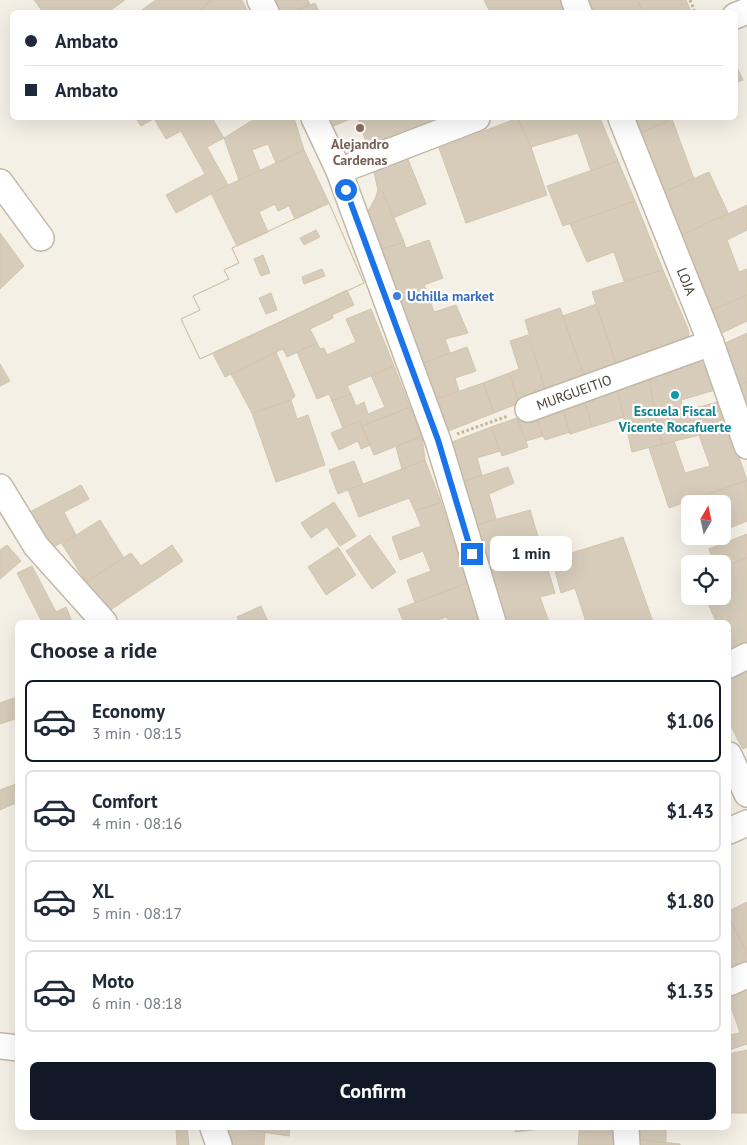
<!DOCTYPE html>
<meta charset="utf-8">
<style>
:root{--surface:#fff;--page:#f6f6f7;--text:#1f2937;--muted:#747a83;--line:#e0e1e3;--accent:#111827}
body{margin:0;font-family:"PT Sans",sans-serif;background:var(--page);color:var(--text);height:100vh;display:flex;flex-direction:column;font-size:19px;white-space:nowrap}
*{box-sizing:border-box;margin:0}
p{font-size:16px;color:var(--muted)}
.icon{flex:none;width:28px;height:28px;fill:none;stroke:currentColor;stroke-width:2;stroke-linecap:round;stroke-linejoin:round}
.map{position:relative;flex:1;overflow:hidden}
.details{position:absolute;left:15px;top:620px;width:716px;height:510px;display:flex;flex-direction:column;background:var(--surface);border-radius:8px;box-shadow:0 5px 20px #0002}
.details>*{flex:none}
.guide{position:absolute;left:10px;top:10px;width:728px;height:110px;border-radius:8px;box-shadow:0 5px 20px #0002;display:grid;align-content:center;height:110px;padding:0 15px;background:var(--surface)}
.needle{width:32px;rotate:9deg}
.buttons{position:absolute;left:681px;top:495px;display:grid;gap:10px}
.buttons a{display:grid;place-items:center;width:50px;height:50px;border-radius:8px;background:var(--surface);box-shadow:0 5px 20px #0002;font-size:25px}
.end{position:absolute;width:22px;height:22px;margin:-11px;border:6px solid #1a73e8;background:#fff;box-shadow:0 0 0 2px #fff}
.from{border-radius:50%}
.bubble{position:absolute;height:35px;border-radius:8px;background:var(--surface);box-shadow:0 5px 20px #0002;font-size:16px;font-weight:700;line-height:35px;text-align:center}
.guide b{display:flex;align-items:center;gap:18px;height:48px;font-size:19px}
.guide b+b{border-top:1px solid var(--line)}
.guide i{width:12px;height:12px;background:var(--text)}
ul{padding:0;list-style:none}
li{display:flex;align-items:center;gap:15px;height:82px;margin:0 10px 8px;padding:0 5px;border:2px solid var(--line);border-radius:8px}
li div{flex:1}
li b{display:block;font-size:19px}
li em{font-style:normal;font-weight:700}
li.on{border-color:var(--accent)}
li>.icon{width:45px;height:45px;stroke-width:1.5}
h2{padding:0 15px;font-size:22px;line-height:60px}
.action{display:flex;gap:10px;margin-top:auto;padding:10px 15px}
.action a{flex:1;height:58px;border-radius:8px;background:var(--accent);color:#fff;font-size:20px;font-weight:700;line-height:58px;text-align:center}
.map>svg:first-child{display:block}
.building{fill:#d7ccba;stroke:#d3c4ad;fill-rule:evenodd}
.lines{fill:none;stroke-linecap:round;stroke-linejoin:round}
.minor-casing{stroke:#c1b8a8;stroke-width:28}
.path{stroke:#c4b497;stroke-width:3;stroke-dasharray:2.5 2.5;stroke-linecap:butt}
.minor{stroke:#fff;stroke-width:25}
.route{stroke:#1a73e8;stroke-width:6}
.education-dot{fill:#8d6e63;stroke:#fff;stroke-width:2}
.shop-dot{fill:#3f7fe0;stroke:#fff;stroke-width:2}
.culture-dot{fill:#0f9aa8;stroke:#fff;stroke-width:2}
.labels{text-anchor:middle;stroke-width:4.5;stroke-linejoin:round;paint-order:stroke}
.education-label{font-size:14px;font-weight:bold;fill:#785e54;stroke:#fff}
.street-label{font-size:14px;fill:#484034;stroke:#fff}
.shop-label{font-size:14px;font-weight:bold;fill:#366cbe;stroke:#fff;text-anchor:start}
.culture-label{font-size:14px;font-weight:bold;fill:#0d838f;stroke:#fff}
</style>
<div class="map">
<svg width="747" height="1145" viewBox="0 0 747 1145">
<rect width="100%" height="100%" fill="#f5f0e6"/>
<!-- building -->
<path class="building" d="M34 0H125L108 12H43Z
M156 0H212L198 12H139Z
M212 0H242L248 12H198Z
M275 0H308L310 5 292 12H281Z
M484 0H562L566 9 558 12H490Z
M588 0H637L643 12H591Z
M637 0H686L691 12H643Z
M315 3 319 12H292L310 5Z
M735 63 743 80 735 83Z
M136 118H155L141 126Z
M154 118H212L224 138 207 147 228 185 176 213 166 195 205 174 181 131 166 139Z
M256 118H294L304 150 276 163 268 144 252 150 260 170 239 180 224 138Z
M329 118H353L333 126Z
M358 118H461L369 151Z
M518 118H600L618 161 591 171 578 133 531 147Z
M518 118 531 147 547 195 466 223 439 148Z
M631 118H672V119L638 134Z
M672 119 694 179 661 193 638 134Z
M304 150 329 203 295 219 289 206 278 211 275 204 259 212 268 232 237 246 211 193Z
M407 157 426 204 393 218 383 192 378 190 373 168Z
M618 161 635 201 563 226 547 186Z
M709 172 728 213 678 237 661 193Z
M378 190 383 192 404 242 376 251 363 215 368 211 375 199Z
M635 201 663 270 624 281 614 252 587 262 570 224Z
M329 203 364 283 200 359 181 319 200 310 193 296 229 279 224 270 239 263 232 248ZM316 230 320 237 304 245 300 238ZM263 255 270 273 261 276 254 259ZM322 269 325 276 304 284 302 277ZM271 293 277 310 266 314 259 298Z
M329 203 364 283 200 359 181 319 200 310 193 296 229 279 224 270 239 263 232 248Z
M747 205V230L727 240 739 272 747 269V295L708 312 678 237Z
M0 233 24 266 0 289Z
M429 240 443 278 424 285 427 292 395 302 376 251 404 242 406 248Z
M663 270 688 329 689 335 686 339 617 366 592 292Z
M347 290 354 305 332 315 333 318 310 329 317 343 287 357 283 349 225 377 213 354Z
M427 292 434 312 456 305 468 333 445 339 450 353 421 364 395 302Z
M747 295V321L718 335 708 312Z
M596 304 617 366 585 379 563 316Z
M560 308 585 379 546 393 525 320Z
M371 309 394 366 347 386 351 394 332 401 329 394 317 399 297 352 317 343 320 349 324 348 327 355 356 342 346 319Z
M747 333V382L736 386 721 345Z
M528 335 546 393 519 403 509 373 519 369 510 341Z
M467 347 476 371 455 378 459 391 434 400 421 364Z
M276 352 295 396 291 400 252 413 231 374Z
M699 356 715 390 681 400 683 411 718 402 729 428 662 444 648 375Z
M0 364 10 381 0 386Z
M394 366 410 407 362 426 359 421 343 428 332 401 351 394 356 406 364 402 368 414 385 407 371 375Z
M509 373 519 403 494 413 483 383Z
M648 375 662 444 632 452 616 385Z
M747 382V419L736 386Z
M483 383 494 413 446 432 434 400Z
M616 385 624 417 592 427 583 396Z
M583 396 592 427 570 434 561 404Z
M291 400 297 419 308 415 325 465 276 482 252 413Z
M561 404 570 432 545 440 534 413Z
M410 407 422 436 374 455 362 426Z
M534 413 543 436 526 441 517 418Z
M517 418 528 447 502 456 491 427Z
M359 421 370 445 361 449 358 441 339 450 331 433Z
M491 427 500 451 477 458 482 475 460 483 447 444Z
M729 428 747 480 669 508 649 448 674 441 685 473 710 466 699 435Z
M422 436 425 460 402 469 396 447Z
M425 460 441 502 415 511 409 498 359 517 348 490Z
M354 461 363 484 338 494 329 470Z
M508 467 514 483 489 494 496 519 473 526 460 483Z
M747 480V521L722 531V504H707L704 496Z
M81 485 89 499 64 512 76 535 48 550 28 513Z
M334 502 356 536 340 546 327 527 311 538 301 523Z
M441 502 467 583 415 603 407 580 431 571 423 551 400 560 392 537 421 526 415 511Z
M530 510 555 593 540 597 549 622H502L473 526Z
M100 520 124 558 86 582 62 544Z
M747 534V558L722 567V564H715L709 549Z
M370 535 396 572 372 589 346 551Z
M623 537 653 622H586L575 588 561 593 552 559Z
M7 545 21 561 0 579V550Z
M172 545 183 561 106 613 86 582 131 553 141 566Z
M338 547 356 575 326 595 308 567Z
M747 558V648L729 653V622H716L705 596H722V567Z
M32 566 56 612 66 607 71 619 63 622H42L17 573Z
M467 583 481 622H449L447 617 432 622H404L398 609Z
M261 606 268 622H239L237 617Z
M747 665V747L743 749 729 723V674Z
M17 697 18 718 0 724V703Z
M18 783V802L0 810V790Z
M747 902V953L729 917V911Z
M729 917 747 953V965L729 974Z
M744 984 747 994V1044L729 1050V1035L740 1033 729 1001V991Z
M747 1050V1113H729V1054Z
M176 1128H187L189 1145H177Z
M220 1128H236L265 1132 264 1145H224Z
M236 1128H290L289 1136Z
M515 1128H542V1129L515 1132Z
M579 1128H614V1132H579Z
M635 1128H666V1143L634 1139Z
M579 1132H614L615 1145H578Z
M634 1139 680 1144V1145H634Z"/>
<g class="lines">
<defs>
<g id="minor">
<path d="M260 0 266 12"/>
<path d="M574 0 579 12"/>
<path d="M735 16 747 11"/>
<path d="M314 118 339 171 438 441 493 622"/>
<path id="s1" d="M621 118 711 343 747 446"/>
<path d="M339 171 477 118"/>
<path d="M0 182 41 238"/>
<path id="s2" d="M528 409 711 343"/>
<path d="M0 487 36 546 104 622"/>
<path d="M729 665 747 656"/>
<path d="M729 755 747 794"/>
<path d="M729 831 747 823"/>
<path d="M729 983 747 975"/>
<path d="M0 1046 18 1048"/>
<path d="M213 1128 219 1145"/>
<path d="M626 1128 627 1145"/>
</g>
</defs>
<!-- minor casing -->
<use href="#minor" class="minor-casing"/>
<!-- path -->
<path class="path" d="M690 0 695 12
M457 434 508 416"/>
<!-- minor -->
<use href="#minor" class="minor"/>
</g>
<g class="lines">
<!-- route -->
<path class="route" d="M346 190 438 440 472 554"/>
</g>
<!-- markers -->
<circle class="education-dot" cx="360" cy="128" r="5"/>
<circle class="shop-dot" cx="397" cy="296" r="5"/>
<circle class="culture-dot" cx="675" cy="395" r="5"/>
<g class="labels">
<!-- education labels -->
<g class="education-label">
<text x="360" y="149">Alejandro<tspan x="360" dy="16">Cardenas</tspan></text>
</g>
<!-- street labels -->
<g class="street-label">
<text dy="5" stroke="none"><textPath href="#s1" startOffset="176">LOJA</textPath></text>
<text dy="5" stroke="none"><textPath href="#s2" startOffset="49">MURGUEITIO</textPath></text>
</g>
<!-- shop labels -->
<g class="shop-label">
<text x="407" y="301">Uchilla market</text>
</g>
<!-- culture labels -->
<g class="culture-label">
<text x="675" y="416">Escuela Fiscal<tspan x="675" dy="16">Vicente Rocafuerte</tspan></text>
</g>
</g>
</svg>
<div class="buttons">
<a><svg class="needle" viewBox="-14 -14 28 28"><path d="M0-13l5 13h-10z" fill="#e53935"/><path d="M0 13l5-13h-10z" fill="#747a83"/></svg></a>
<a><svg class="icon" aria-label="locate" viewBox="0 0 24 24"><circle cx="12" cy="12" r="6"/><path d="M12 2v4M12 18v4M2 12h4M18 12h4"/></svg></a>
</div>
<i class="end from" style="left:346px;top:190px"></i>
<i class="end" style="left:472px;top:554px"></i>
<div class="bubble" style="left:490px;top:536px;width:82px">1 min</div>
<div class="guide">
<b><i class="from"></i>Ambato</b>
<b><i></i>Ambato</b>
</div>
<section class="details">
<h2>Choose a ride</h2>
<ul>
<li class="on"><svg class="icon" aria-label="car" viewBox="0 0 24 24"><path d="M5 17H2v-5l4-1 3-4h7l3 4 3 1v5h-3M9 17h6M6 11h13"/><circle cx="7" cy="17" r="2"/><circle cx="17" cy="17" r="2"/></svg><div><b>Economy</b><p>3 min · 08:15</p></div><em>$1.06</em></li>
<li><svg class="icon" aria-label="car" viewBox="0 0 24 24"><path d="M5 17H2v-5l4-1 3-4h7l3 4 3 1v5h-3M9 17h6M6 11h13"/><circle cx="7" cy="17" r="2"/><circle cx="17" cy="17" r="2"/></svg><div><b>Comfort</b><p>4 min · 08:16</p></div><em>$1.43</em></li>
<li><svg class="icon" aria-label="car" viewBox="0 0 24 24"><path d="M5 17H2v-5l4-1 3-4h7l3 4 3 1v5h-3M9 17h6M6 11h13"/><circle cx="7" cy="17" r="2"/><circle cx="17" cy="17" r="2"/></svg><div><b>XL</b><p>5 min · 08:17</p></div><em>$1.80</em></li>
<li><svg class="icon" aria-label="car" viewBox="0 0 24 24"><path d="M5 17H2v-5l4-1 3-4h7l3 4 3 1v5h-3M9 17h6M6 11h13"/><circle cx="7" cy="17" r="2"/><circle cx="17" cy="17" r="2"/></svg><div><b>Moto</b><p>6 min · 08:18</p></div><em>$1.35</em></li>
</ul>
<div class="action"><a>Confirm</a></div>
</section>
</div>
